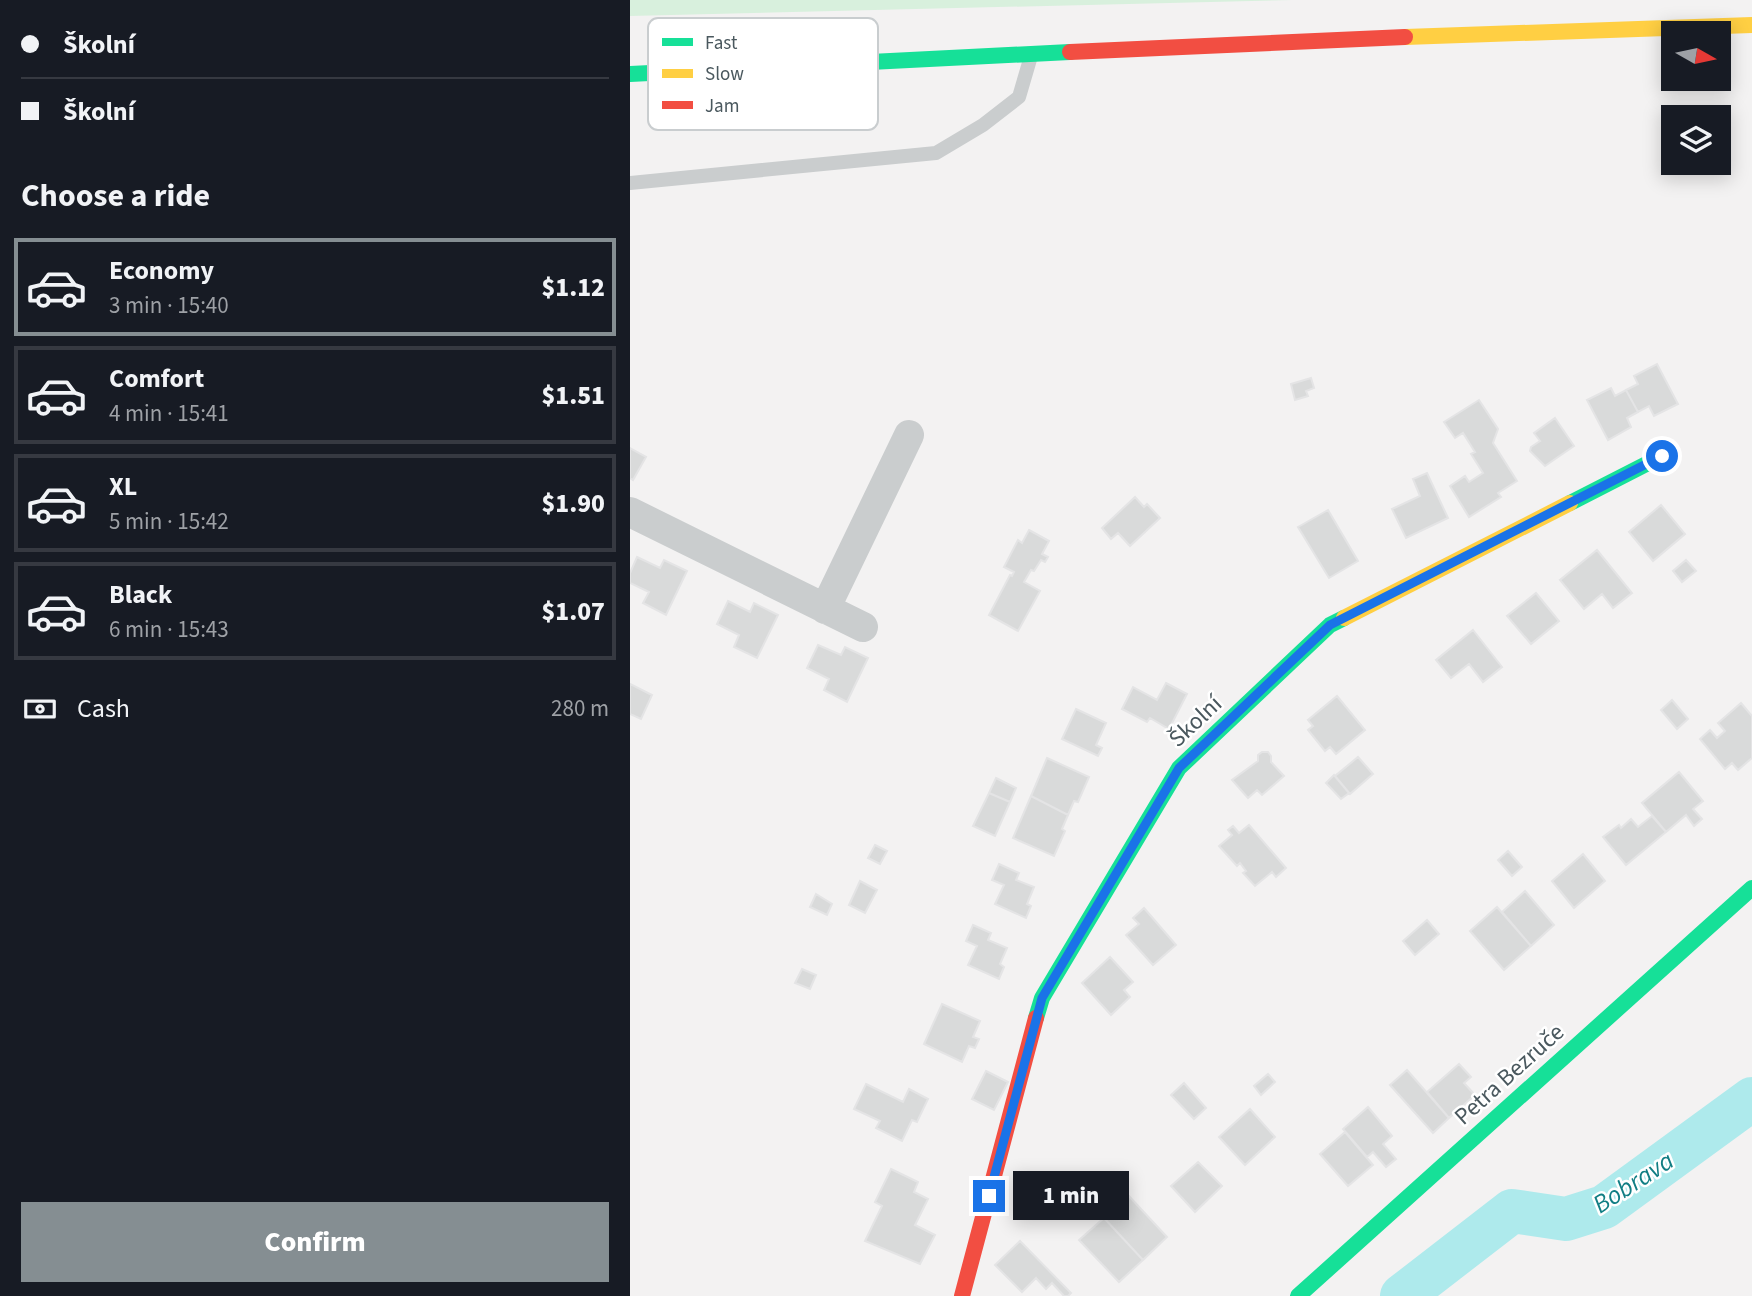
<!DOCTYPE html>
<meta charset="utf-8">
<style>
:root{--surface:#171b24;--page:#242831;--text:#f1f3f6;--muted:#9ea1a6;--line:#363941;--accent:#858e92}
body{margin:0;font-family:"Source Sans 3",sans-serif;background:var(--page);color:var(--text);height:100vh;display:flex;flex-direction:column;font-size:26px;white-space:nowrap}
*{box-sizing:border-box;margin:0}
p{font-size:23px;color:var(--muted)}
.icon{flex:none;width:38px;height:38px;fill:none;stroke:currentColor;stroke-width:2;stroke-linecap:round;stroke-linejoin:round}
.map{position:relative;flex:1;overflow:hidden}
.panel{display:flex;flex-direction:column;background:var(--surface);width:630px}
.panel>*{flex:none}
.top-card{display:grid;align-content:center;height:154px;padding:0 21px;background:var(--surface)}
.needle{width:46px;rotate:99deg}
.buttons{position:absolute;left:1031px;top:21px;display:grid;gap:14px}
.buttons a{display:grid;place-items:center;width:70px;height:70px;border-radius:0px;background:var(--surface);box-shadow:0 4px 18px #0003;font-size:35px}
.end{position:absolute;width:32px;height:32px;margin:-16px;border:9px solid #1a73e8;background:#fff;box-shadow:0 0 0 4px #fff}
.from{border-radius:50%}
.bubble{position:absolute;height:49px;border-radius:0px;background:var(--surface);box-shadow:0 4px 18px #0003;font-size:23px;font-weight:800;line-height:49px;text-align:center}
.top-card b{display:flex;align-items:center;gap:24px;height:66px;font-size:26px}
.top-card b+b{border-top:2px solid var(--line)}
.top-card i{width:18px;height:18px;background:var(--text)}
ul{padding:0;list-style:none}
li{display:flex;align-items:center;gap:21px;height:98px;margin:0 14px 10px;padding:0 7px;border:4px solid var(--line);border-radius:0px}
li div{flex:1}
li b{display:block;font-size:26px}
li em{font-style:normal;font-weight:800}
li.selected{border-color:var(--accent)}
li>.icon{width:63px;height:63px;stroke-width:1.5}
h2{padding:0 21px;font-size:32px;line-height:84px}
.pay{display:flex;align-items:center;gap:18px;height:77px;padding:0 21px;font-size:26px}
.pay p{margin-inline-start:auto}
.button{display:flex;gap:14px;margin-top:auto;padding:14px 21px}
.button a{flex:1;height:80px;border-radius:0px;background:var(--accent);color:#fff;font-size:28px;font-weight:800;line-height:80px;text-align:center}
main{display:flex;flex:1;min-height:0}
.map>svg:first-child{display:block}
.green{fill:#d8f0dd}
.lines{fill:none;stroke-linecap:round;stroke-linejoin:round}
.river{stroke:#aeeaec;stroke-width:44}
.building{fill:#d9dada;stroke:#e4e4e5;stroke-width:2}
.lane{stroke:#cacdce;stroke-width:14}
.street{stroke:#cacdce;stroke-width:30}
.fast{stroke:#16e098;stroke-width:16}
.slow{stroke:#ffcf43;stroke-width:16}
.jam{stroke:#f24e42;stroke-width:16}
.route{stroke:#1a73e8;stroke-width:9}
.labels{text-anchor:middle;stroke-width:5;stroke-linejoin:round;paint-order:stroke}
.street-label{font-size:24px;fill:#4a585e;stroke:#fff}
.water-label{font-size:26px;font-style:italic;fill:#117e84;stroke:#fff}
.key{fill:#fff;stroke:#c9cdcf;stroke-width:2}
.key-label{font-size:19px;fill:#4a585e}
</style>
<main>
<section class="panel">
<div class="top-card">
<b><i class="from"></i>Školní</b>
<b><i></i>Školní</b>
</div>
<h2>Choose a ride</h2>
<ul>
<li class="selected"><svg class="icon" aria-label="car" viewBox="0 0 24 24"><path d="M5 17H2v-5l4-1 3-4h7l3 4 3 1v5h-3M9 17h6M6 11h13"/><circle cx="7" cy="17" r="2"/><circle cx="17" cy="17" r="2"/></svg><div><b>Economy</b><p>3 min · 15:40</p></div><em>$1.12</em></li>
<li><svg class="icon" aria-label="car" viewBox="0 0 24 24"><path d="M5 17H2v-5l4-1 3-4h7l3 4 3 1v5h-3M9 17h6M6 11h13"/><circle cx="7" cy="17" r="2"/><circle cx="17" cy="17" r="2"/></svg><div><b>Comfort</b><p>4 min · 15:41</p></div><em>$1.51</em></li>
<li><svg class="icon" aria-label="car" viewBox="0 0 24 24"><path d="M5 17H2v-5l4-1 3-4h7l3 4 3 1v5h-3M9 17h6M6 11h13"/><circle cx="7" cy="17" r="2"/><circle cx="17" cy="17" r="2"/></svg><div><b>XL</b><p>5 min · 15:42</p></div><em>$1.90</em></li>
<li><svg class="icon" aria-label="car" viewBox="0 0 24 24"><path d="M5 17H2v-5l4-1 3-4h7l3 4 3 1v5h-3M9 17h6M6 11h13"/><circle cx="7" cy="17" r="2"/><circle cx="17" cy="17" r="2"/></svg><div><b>Black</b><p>6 min · 15:43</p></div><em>$1.07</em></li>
</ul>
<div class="pay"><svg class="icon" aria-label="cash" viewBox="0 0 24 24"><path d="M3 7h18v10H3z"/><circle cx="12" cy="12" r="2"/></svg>Cash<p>280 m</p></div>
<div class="button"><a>Confirm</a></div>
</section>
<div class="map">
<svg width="1122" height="1296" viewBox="0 0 1122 1296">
<rect width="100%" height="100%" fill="#f3f2f2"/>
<!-- green -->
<path class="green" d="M0 0H662L0 16Z"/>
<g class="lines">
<!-- river -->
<path class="river" d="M772 1296 882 1211 936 1219 974 1207 1122 1099"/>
</g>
<!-- building -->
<path class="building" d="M1027 364 1048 404 1024 416 1019 406 1008 412 996 390 1008 384 1004 376Z
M681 378 684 388 676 391 678 396 665 400 661 384Z
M981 388 985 396 996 390 1008 412 997 418 1001 427 978 440 957 400Z
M849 400 868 429 863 443 887 481 868 493 871 497 839 517 820 486 835 476 839 482 853 473 841 454 845 452 833 433 825 438 814 422Z
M925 418 944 446 915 466 900 451 901 447 910 441 904 433Z
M0 448 16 457 3 480 0 478Z
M797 473 818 518 776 538 762 509 790 496 783 479Z
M505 497 514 507 517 504 530 518 500 546 488 533 481 539 472 528Z
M1031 505 1055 534 1023 561 999 532Z
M698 510 728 561 699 578 668 527Z
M399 530 419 541 412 554 418 557 415 562 411 560 404 571 401 570 394 582 410 591 388 631 359 615 380 575 382 576 384 572 374 567 388 540 392 543Z
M967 550 1002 593 983 608 972 594 954 609 930 580Z
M7 557 30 568 34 560 57 571 36 615 13 603 19 592 0 583V573Z
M1056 560 1066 571 1052 582 1043 571Z
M906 593 929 621 901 644 877 616Z
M98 601 120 612 124 603 148 615 127 658 104 647 109 635 87 624Z
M843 630 872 667 853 682 839 664 821 678 806 660Z
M188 645 211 655 215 647 238 658 217 702 194 690 199 679 177 668Z
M536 683 557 694 539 729 520 718 517 722 492 709 503 687 527 700Z
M0 684 22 695 11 719 0 714Z
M707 696 735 730 706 754 700 747 695 751 678 730 683 726 678 720Z
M1042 700 1058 719 1047 729 1031 710Z
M1111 703 1122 716V758L1108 770 1102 763 1095 769 1070 739 1080 730 1087 738 1095 731 1088 723Z
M446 709 476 723 466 745 472 748 468 756 432 739Z
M632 752H638L641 756V762L654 776 632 795 627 790 618 798 602 780 628 761V755Z
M728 757 743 774 720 794 705 776Z
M417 758 459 777 448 802 444 801 438 815 401 796Z
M1049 772 1073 801 1063 809 1072 819 1064 826 1056 815 1036 832 1012 803Z
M704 775 719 793 711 799 696 783Z
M366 778 386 788 380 802 359 793Z
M359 793 380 802 365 836 343 826Z
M401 796 438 815 432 829 435 831 424 856 383 838Z
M1022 816 1036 832 996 865 973 837 989 825 991 828 1001 819 1008 827Z
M619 825 656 868 646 877 642 872 625 886 613 873 616 871 610 863 607 866 589 846 602 835 598 830 603 826 609 833Z
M245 845 257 851 250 864 238 858Z
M878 851 892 867 882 876 868 860Z
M953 854 975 881 944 908 922 881Z
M369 864 389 873 386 880 404 887 397 904 401 906 396 918 365 904 374 885 362 880Z
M230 881 247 890 235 913 219 905Z
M895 891 924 925 901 946 872 912Z
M186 894 202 904 197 915 180 907Z
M867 907 901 946 874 970 840 931Z
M514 908 546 945 523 965 496 935 509 924 503 918Z
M797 920 809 934 785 955 773 941Z
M343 925 361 933 358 940 377 948 370 964 374 967 369 979 338 965 347 946 336 941Z
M480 957 503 982 494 990 500 997 481 1015 452 983Z
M172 969 186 975 180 989 165 983Z
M312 1004 350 1021 343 1037 349 1039 345 1048 339 1046 332 1062 294 1044Z
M829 1064 841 1077 834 1083 845 1095 819 1118 797 1092Z
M777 1070 819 1118 803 1133 760 1085Z
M356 1071 378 1082 364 1110 342 1099Z
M638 1074 645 1082 631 1095 624 1086Z
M554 1083 576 1108 564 1119 541 1095Z
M236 1084 273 1102 279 1089 298 1099 287 1122 282 1120 272 1141 246 1128 250 1121 224 1109Z
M738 1107 762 1136 753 1144 766 1159 756 1167 743 1152 737 1157 713 1129Z
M620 1109 645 1137 615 1165 589 1137Z
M715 1132 743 1165 718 1186 690 1154Z
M568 1162 592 1186 565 1212 541 1186Z
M261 1169 288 1182 284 1192 298 1199 285 1225 305 1235 290 1264 235 1241 252 1206 245 1202Z
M498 1195 537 1237 513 1260 474 1218Z
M474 1218 513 1260 489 1282 449 1240Z
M390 1241 441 1293 438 1296H434L422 1283 416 1289 406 1278 392 1292 365 1265Z"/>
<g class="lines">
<!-- lane -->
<path class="lane" d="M0 183 306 153 353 125 389 97 401 56"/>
<!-- street -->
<path class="street" d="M0 512 233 627
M195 609 279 435"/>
<!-- fast -->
<path class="fast" d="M0 74 440 52
M940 503 1032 456
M406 1018 412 998 549 768 700 625 714 618
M668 1296 1122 888"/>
<!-- slow -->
<path class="slow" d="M775 37 1122 25
M714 618 940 503"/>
<!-- jam -->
<path class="jam" d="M440 52 775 37
M332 1296 406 1018"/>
</g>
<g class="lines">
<!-- route -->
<path class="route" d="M359 1196 412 998 549 768 700 625 1032 456"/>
</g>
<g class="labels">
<!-- street labels -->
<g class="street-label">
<text transform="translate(565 721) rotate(-43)" y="8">Školní</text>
<text transform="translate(879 1074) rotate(-42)" y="8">Petra Bezruče</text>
</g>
<!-- water labels -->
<g class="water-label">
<text transform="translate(1003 1182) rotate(-33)" y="9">Bobrava</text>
</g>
</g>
<!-- legend -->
<rect x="18" y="18" width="230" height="112" rx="10" class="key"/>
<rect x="32" y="38" width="31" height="8" fill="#16e098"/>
<rect x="32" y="69" width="31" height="9" fill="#ffcf43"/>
<rect x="32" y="101" width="31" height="8" fill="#f24e42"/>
<g class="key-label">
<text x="75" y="49">Fast</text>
<text x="75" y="80">Slow</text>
<text x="75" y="112">Jam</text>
</g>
</svg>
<div class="buttons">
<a><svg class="needle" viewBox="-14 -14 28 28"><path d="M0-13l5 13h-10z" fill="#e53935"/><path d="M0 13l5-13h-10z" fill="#9ea1a6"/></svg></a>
<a><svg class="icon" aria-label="layers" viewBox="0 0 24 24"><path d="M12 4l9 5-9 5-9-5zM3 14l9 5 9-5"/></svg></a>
</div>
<i class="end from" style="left:1032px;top:456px"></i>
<i class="end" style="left:359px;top:1196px"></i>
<div class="bubble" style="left:383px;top:1171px;width:116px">1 min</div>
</div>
</main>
